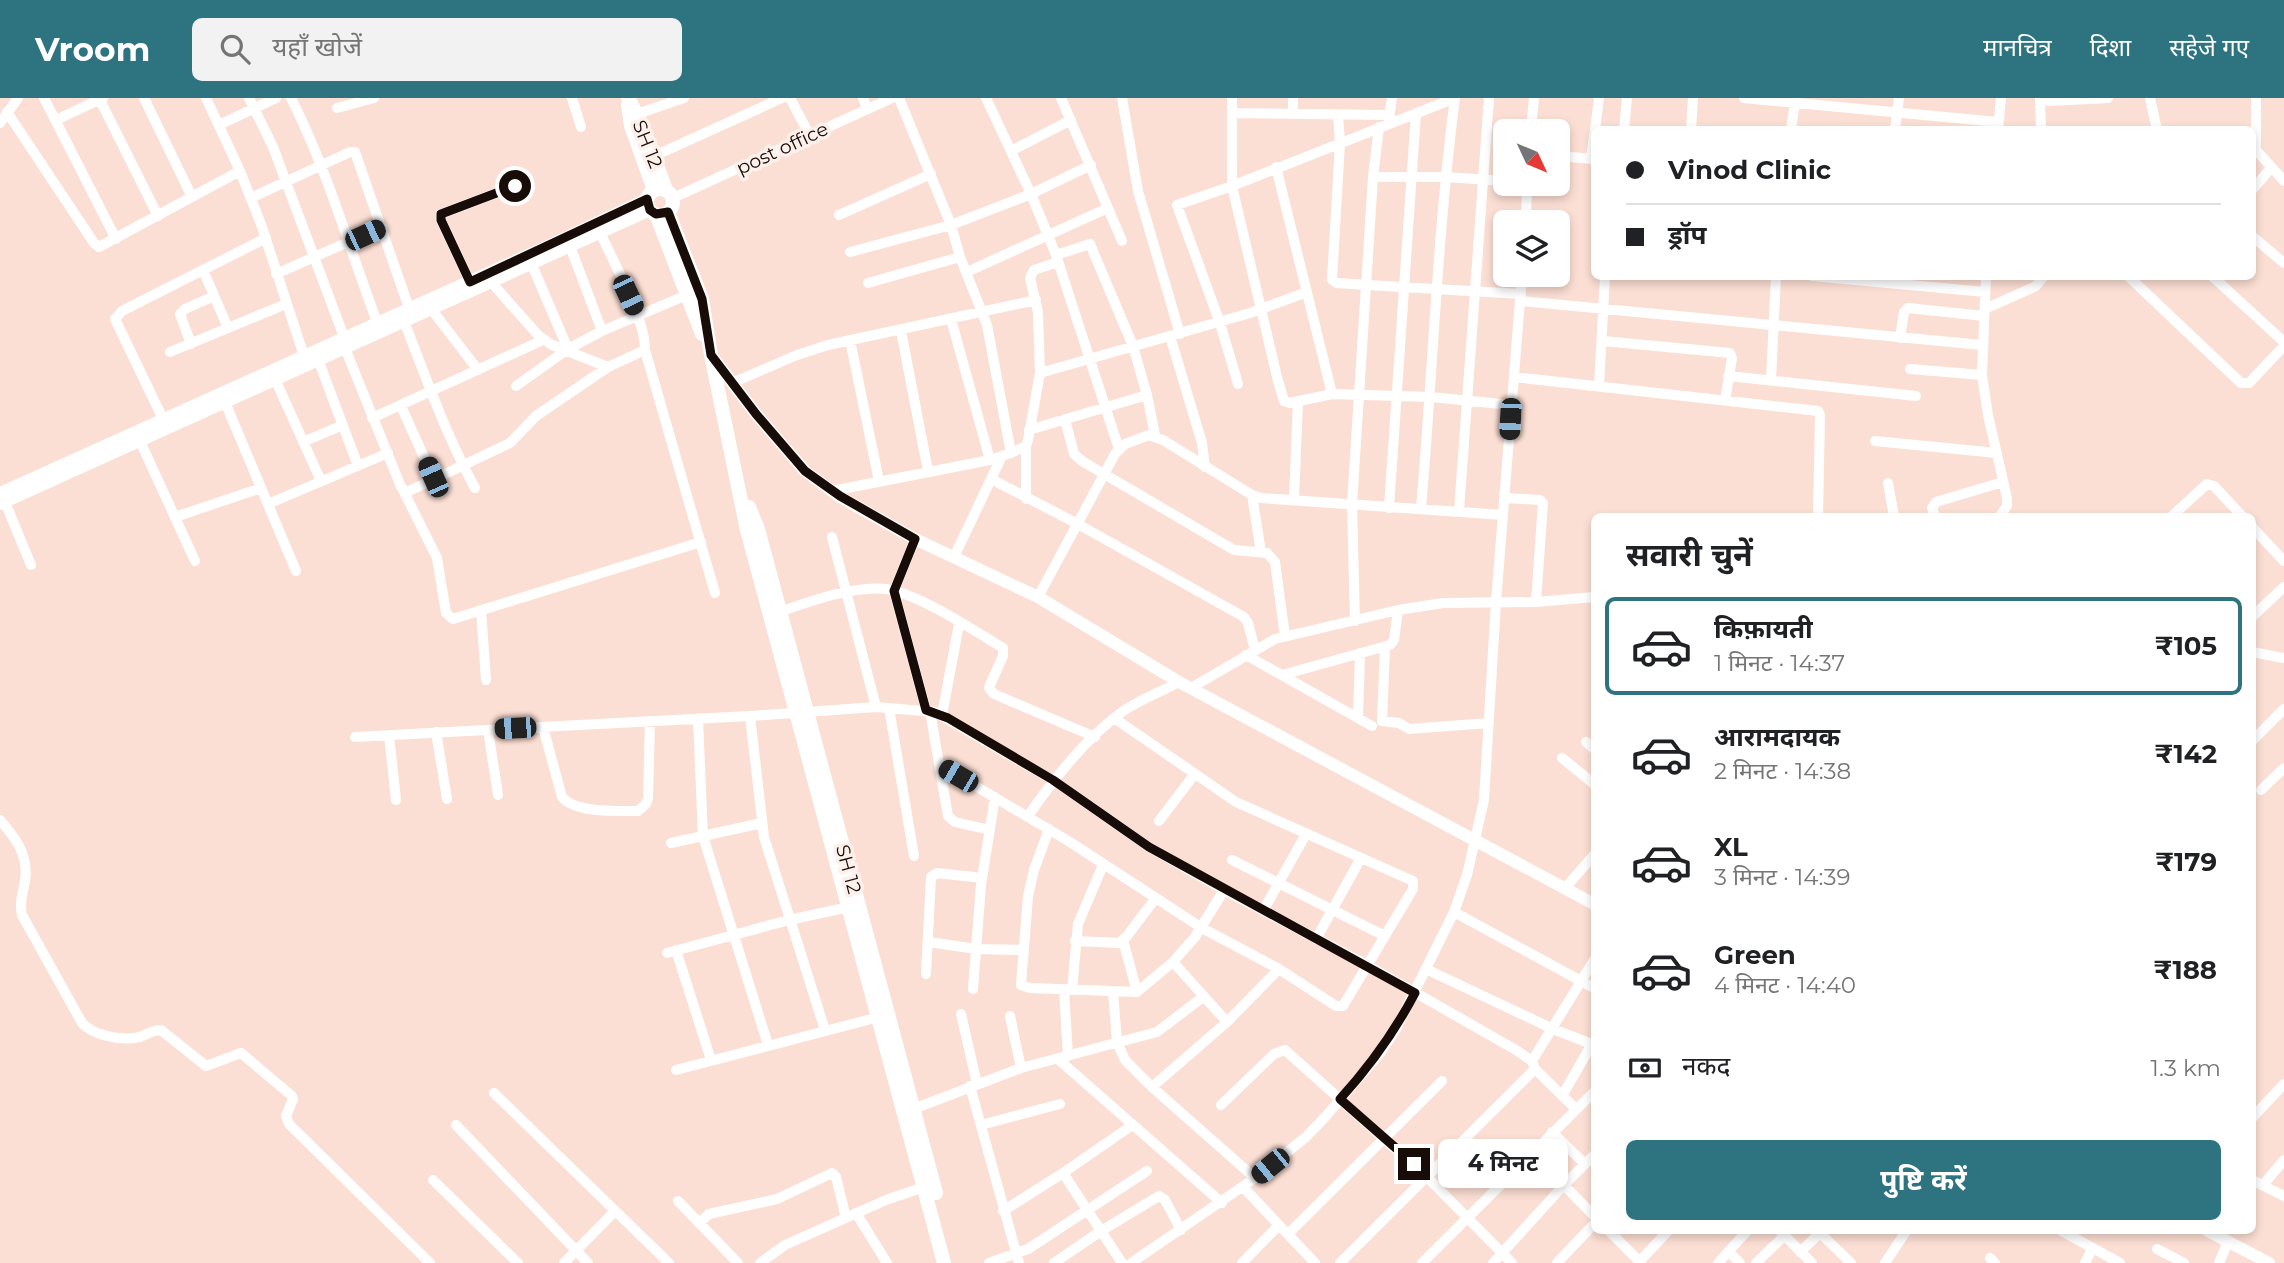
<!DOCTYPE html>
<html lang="hi">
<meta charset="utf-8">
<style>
:root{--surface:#fff;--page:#f2f2f2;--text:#202124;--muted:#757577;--line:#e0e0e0;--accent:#2d7480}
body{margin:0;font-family:Montserrat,"Noto Sans Devanagari",sans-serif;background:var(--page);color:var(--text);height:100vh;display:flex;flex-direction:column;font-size:26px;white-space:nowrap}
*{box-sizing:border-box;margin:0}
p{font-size:23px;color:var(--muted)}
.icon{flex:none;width:38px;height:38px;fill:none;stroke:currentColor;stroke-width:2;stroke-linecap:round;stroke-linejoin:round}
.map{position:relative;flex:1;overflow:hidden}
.sheet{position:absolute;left:1591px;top:415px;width:665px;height:721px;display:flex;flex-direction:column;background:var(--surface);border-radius:10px;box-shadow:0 4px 10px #0003}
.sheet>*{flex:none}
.guide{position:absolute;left:1591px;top:28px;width:665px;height:154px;border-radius:10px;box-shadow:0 4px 10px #0003;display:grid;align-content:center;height:154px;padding:0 35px;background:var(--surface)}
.needle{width:46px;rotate:134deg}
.fabs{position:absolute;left:1493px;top:21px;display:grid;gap:14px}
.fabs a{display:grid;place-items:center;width:77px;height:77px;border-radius:10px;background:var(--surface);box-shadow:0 4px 10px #0003;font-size:35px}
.end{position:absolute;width:32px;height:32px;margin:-16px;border:9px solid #170c08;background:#fff;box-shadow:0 0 0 4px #fff}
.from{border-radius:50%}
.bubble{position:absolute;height:49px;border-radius:10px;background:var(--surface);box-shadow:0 4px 10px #0003;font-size:23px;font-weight:700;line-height:49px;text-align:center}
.car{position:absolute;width:21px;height:42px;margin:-21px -10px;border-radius:9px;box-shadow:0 0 5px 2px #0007;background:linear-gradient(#222 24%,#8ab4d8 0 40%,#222 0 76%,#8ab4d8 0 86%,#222 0)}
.guide b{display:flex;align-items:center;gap:24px;height:66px;font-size:26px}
.guide b+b{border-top:2px solid var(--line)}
.guide i{width:18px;height:18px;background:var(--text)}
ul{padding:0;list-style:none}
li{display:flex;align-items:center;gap:21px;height:98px;margin:0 14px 10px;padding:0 21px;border:4px solid transparent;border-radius:10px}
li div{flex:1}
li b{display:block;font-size:26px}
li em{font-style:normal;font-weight:700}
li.current{border-color:var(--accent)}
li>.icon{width:63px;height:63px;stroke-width:1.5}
h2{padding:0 35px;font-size:32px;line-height:84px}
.pay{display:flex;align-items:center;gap:18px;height:77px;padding:0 35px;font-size:26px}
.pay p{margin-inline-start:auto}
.button{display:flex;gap:14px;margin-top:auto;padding:14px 35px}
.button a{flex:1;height:80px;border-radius:10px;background:var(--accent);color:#fff;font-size:28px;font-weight:700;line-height:80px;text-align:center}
header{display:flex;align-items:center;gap:42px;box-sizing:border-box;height:98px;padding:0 35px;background:var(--accent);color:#fff}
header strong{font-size:33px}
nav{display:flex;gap:38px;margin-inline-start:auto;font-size:24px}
.search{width:490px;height:63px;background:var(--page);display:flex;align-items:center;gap:18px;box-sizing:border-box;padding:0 24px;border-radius:10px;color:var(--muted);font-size:26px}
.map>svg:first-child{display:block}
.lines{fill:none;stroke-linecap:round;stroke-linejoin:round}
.minor{stroke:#fff;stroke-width:10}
.major{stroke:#fff;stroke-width:12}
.highway{stroke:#fff;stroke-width:14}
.route{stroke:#170c08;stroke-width:9}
.labels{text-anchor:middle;stroke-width:7;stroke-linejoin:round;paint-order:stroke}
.street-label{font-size:19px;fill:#170c08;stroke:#fef0ea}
</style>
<header>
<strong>Vroom</strong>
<div class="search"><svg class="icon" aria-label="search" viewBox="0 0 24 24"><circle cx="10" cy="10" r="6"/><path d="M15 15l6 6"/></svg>यहाँ खोजें</div>
<nav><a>मानचित्र</a><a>दिशा</a><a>सहेजे गए</a></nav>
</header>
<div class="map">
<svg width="2284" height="1165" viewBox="0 0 2284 1165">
<rect width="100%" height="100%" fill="#fcdfd4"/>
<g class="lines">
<!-- minor -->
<path class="minor" d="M44 0 116 141
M99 0 158 118
M144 0 192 99
M206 0 240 73 261 126 306 264
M249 0 273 49 344 239
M291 0C327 71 349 149 377 224
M572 0 581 29
M790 0 810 38
M863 0 867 11
M986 0 1031 96 1056 157 1119 351
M1061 0 1122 143
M1122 0 1138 93 1180 236
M1232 0V88L1277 279 1284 303 1290 305 1332 296 1276 69
M1293 0V16
M1744 0 1998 24
M2040 0 2041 32
M2043 0 2049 3 2108 0
M2150 0 2157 32
M2256 0V52L2284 83
M337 10 374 0
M7 14 94 145 99 149 240 73
M1232 15 1390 17
M1338 17 1340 45 1332 182 1337 185 1367 187 1521 196
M631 18 684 0
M1389 20 1392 0
M56 22 103 0
M0 25 18 0
M219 27 276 0
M1595 32 1599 0
M1624 32 1627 0
M1691 32 1693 0
M1791 32 1795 4
M1895 32 1899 0
M1998 32 2001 0
M1531 33 1534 0
M1011 53 1071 22
M654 58 782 0
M1558 58 1594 61
M1591 61 1594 38
M1373 79H1445L1505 83
M2252 92 2271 70
M251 100 350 54H355L409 210
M673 100 892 0
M839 117 931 76
M1526 124 1527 86
M2252 138 2284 165
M570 148 602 233
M850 154 951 127 1031 96 1091 67
M1056 157 1090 146 1133 248 1147 297 1155 337
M532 167 568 251
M203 172 228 230
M967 174 1108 110
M276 176 382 129
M1812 178 1985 194
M1986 178 1982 277 1988 317 2007 400V408L2000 418
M2128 178 2241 285H2249L2284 248
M2212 178 2284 244
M470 184 441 122V116L515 88
M491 184 538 237 552 247 608 269 645 252C645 219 614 166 600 134
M868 185 960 159
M1521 203 1982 247
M429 205 432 212 478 272
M1985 211 2036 188 2044 178
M951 221 990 362
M404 223C426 280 446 337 475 390
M901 233 928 373
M1170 238 1202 345 1205 369
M1900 240 1904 214 1908 210 1984 218
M850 242 879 383
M1603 243 1730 255 1732 260 1725 303
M191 246 180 216 185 211 214 198
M345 250 401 389 407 394 510 345 536 318 608 269
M645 252 715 495
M170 254 286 206
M318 261 358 368
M1910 271 1982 277
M1040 275 1250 215 1307 194
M1728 278 1916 298
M1514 279 1818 313 1820 317 1818 418
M275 281 321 383
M1771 282 1776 178
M732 285 797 257 828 247 1036 202
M1238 286 1220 225 1177 107 1232 88 1455 0
M516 288 568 251 602 233 687 197
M1599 288 1605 178
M1332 296 1431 299 1511 307
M225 304 296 473
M401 308 433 379
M372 320 543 242
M163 321 115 221 122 213 266 140
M1065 321 1074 356 1082 363 1234 452 1267 455 1275 464 1285 538
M1029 332 1147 297
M140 343 195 463
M1875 343 1997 355
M303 344 343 327
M1026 348V401
M1011 355 1026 348 1028 342 1040 275 1038 214 1030 180 1034 172 1058 164
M991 381 1076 425 1244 519 1248 525 1255 552
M1888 385 1894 418
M403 392 437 460 446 515 453 521 701 444
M832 393 990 362 1011 355 987 227 960 159 951 127 899 0
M1252 397 1261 454
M1505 400 1540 402 1543 405 1536 504
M1294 401 1298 303
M5 404 31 467
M268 406 388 355
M1389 410 1416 15
M1421 410C1433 274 1437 136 1455 0
M1459 413 1489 0
M1935 418 1932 410 1936 404 2003 384
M2172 418 2207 386 2214 388 2242 418
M175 419 261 390
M2252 429 2284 463
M832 439 876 609
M915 441 894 493 926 612
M954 459 1002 358
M1038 499 1115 356 1125 346 1149 337 1163 342 1252 397 1261 400 1503 417
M481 512 486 582
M774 516C805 505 853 487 886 491 917 495 975 533 1003 550V558L990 587 989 590 994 596 1095 639
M2252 519 2284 489
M1355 523 1352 406 1373 79 1379 29
M1385 549 1382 623 1399 625 1409 631 1489 625
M2252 554 2284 560
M1246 557 1372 628
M1282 577 1390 547 1394 542 1398 512
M1191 590 1275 541 1398 512 1443 505 1536 504 1594 499
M889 610 914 758
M930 613 948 718 955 724 990 732
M942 617 959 526
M750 618 764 739 825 932
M1358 620 1360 555
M698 621 703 738 768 947
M543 629 562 699C575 715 617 713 638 713L646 706 648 700 650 623
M488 632 498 697
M436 634 447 701
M389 637 396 702
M355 639 750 618 876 609 935 614 1053 682 1149 749 1224 792 1367 867 1516 952 1532 963 1535 971
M2252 643 2284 611
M1586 644 1594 651
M1562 660 1594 686
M940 667 1070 744 1202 830 1279 871 1336 908H1343L1413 791V783L1236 704 1114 620
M2261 692 2284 670
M1028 718C1053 682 1086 640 1122 614 1139 602 1161 594 1179 584
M0 722C16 740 29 758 25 783 23 794 19 805 22 817L82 925C94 938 122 943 140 939 148 936 152 932 161 932L206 968 241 955 292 998 293 1001 286 1018 289 1026 430 1165
M1159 723 1194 677
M1049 731 1034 772 1028 798 1021 887 1030 890 1137 894 1173 864
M671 745 762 725
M1232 762 1385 838
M1566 789 1594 757
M1224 792 1195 839 1173 864 1227 924
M1263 813 1306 736
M1454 814 1594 890
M1316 841 1361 760
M1123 842 1137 894
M1075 843 1119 845 1127 838 1155 801
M929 844 976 851 1024 852
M676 852 711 962
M667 855 789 822 849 809
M1426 871 1553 931 1594 947
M926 876 931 779 937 775 982 780
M973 891 981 787 995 699
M1064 892 1068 958
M1072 892 1078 826 1103 767
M1113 894 1117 944 1125 962 1152 989 1255 1080
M961 916 977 986
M1010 918 1021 970
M1058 961 1222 1105
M1532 963 1594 862
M676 972 879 919
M970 988 1019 1165
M1152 989 1227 924 1279 871
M494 995 669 1165
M1562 998 1592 946
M1221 1007 1274 956 1285 952 1428 1080 1512 1165
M908 1013 1021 970 1157 934 1203 899
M2252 1020 2284 986
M456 1027 588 1165
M981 1027 1060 1006
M1552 1034 1585 1066
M1063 1075 1122 1165
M433 1082 518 1165
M2252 1082 2284 1098
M1564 1087 1594 1118
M2263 1087 2284 1062
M1243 1089 1315 1165
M678 1103 738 1165
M1003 1113 1063 1075 1131 1028
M856 1115 887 1165
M699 1125 709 1116 777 1101 832 1075 836 1079 846 1120
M1608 1132 1641 1165
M1779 1132 1812 1165
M2060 1132 2120 1165
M1288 1136 1442 983
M2157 1151 2184 1165
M1729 1154 1740 1165
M1800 1154 1820 1135 1851 1165
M1990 1160 1995 1165
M564 1165 614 1114
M760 1165 785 1147 886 1102 924 1089
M989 1165 1028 1151 1147 1073
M1054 1165 1101 1133 1159 1098 1165 1102 1181 1132
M1131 1165 1255 1080 1306 1039 1326 1018 1381 954 1396 931 1454 814 1467 777 1484 702 1496 504 1522 177
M1242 1165 1279 1127
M1340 1165 1535 971 1576 1011
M1422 1165 1594 994
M1493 1165 1564 1087 1594 1057
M1557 1165 1594 1126
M1638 1165 1669 1132
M1718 1165 1748 1132
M1756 1165 1784 1138
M1885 1165 1907 1132
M2085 1165 2092 1151
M2219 1165 2228 1144"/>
<!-- major -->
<path class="major" d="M711 257 756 316 805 373 840 399 915 441 1038 499 1179 584 1594 806
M0 395 550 147 647 101
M0 406 650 112
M2206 1132 2269 1165"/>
<!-- highway -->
<path class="highway" d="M628 0 641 24 666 92
M628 7 631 28 654 92
M647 104a13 13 0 1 1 26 0a13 13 0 1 1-26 0Z
M668 114 702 201 711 257 747 432 944 1165
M656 116 702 236
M749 409 758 431 936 1095"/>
</g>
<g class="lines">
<!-- route -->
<path class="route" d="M515 88 441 116V122L470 184 647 101 650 112 656 116 668 114 702 201 711 257 756 316 805 373 840 398 915 441 894 493 926 612 948 620 1053 682 1149 749 1415 895C1394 935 1370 968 1340 1001L1414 1066"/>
</g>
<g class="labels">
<!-- street labels -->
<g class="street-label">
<text transform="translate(648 46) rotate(68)" y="7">SH 12</text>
<text transform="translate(782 50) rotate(-25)" y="7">post office</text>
<text transform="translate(849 771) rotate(75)" y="7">SH 12</text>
</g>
</g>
</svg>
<div class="fabs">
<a><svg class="needle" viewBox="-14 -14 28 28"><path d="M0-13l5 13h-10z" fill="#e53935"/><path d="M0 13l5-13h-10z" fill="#757577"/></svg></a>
<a><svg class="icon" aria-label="layers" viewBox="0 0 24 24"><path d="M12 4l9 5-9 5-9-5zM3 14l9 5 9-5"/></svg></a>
</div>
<i class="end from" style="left:515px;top:88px"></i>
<i class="end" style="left:1414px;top:1066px"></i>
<div class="bubble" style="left:1438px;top:1041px;width:130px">4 मिनट</div>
<i class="car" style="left:365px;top:137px;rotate:65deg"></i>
<i class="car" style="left:628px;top:197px;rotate:155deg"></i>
<i class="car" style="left:1510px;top:321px;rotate:183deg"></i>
<i class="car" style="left:433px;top:379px;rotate:336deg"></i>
<i class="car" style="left:515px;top:630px;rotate:267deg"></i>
<i class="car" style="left:958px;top:678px;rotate:300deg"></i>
<i class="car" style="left:1270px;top:1068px;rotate:231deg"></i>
<div class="guide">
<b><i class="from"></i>Vinod Clinic</b>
<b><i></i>ड्रॉप</b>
</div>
<section class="sheet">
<h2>सवारी चुनें</h2>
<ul>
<li class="current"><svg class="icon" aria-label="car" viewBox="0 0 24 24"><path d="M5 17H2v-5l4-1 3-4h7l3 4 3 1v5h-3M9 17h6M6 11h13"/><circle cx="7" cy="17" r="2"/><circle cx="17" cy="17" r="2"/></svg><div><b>किफ़ायती</b><p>1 मिनट · 14:37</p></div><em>₹105</em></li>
<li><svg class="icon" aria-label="car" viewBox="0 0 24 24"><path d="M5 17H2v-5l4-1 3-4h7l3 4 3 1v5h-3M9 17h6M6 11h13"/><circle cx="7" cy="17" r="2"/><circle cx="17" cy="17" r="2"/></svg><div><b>आरामदायक</b><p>2 मिनट · 14:38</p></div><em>₹142</em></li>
<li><svg class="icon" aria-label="car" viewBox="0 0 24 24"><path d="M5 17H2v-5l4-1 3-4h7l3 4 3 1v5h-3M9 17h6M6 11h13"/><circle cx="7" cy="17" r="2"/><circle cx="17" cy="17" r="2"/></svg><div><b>XL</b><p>3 मिनट · 14:39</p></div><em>₹179</em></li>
<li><svg class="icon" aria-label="car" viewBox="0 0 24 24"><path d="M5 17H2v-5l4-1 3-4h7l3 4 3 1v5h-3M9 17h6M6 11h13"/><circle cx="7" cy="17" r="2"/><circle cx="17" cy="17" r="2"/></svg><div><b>Green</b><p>4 मिनट · 14:40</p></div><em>₹188</em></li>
</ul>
<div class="pay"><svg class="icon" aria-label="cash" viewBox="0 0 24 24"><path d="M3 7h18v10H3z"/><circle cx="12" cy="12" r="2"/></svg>नकद<p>1.3 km</p></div>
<div class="button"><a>पुष्टि करें</a></div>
</section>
</div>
